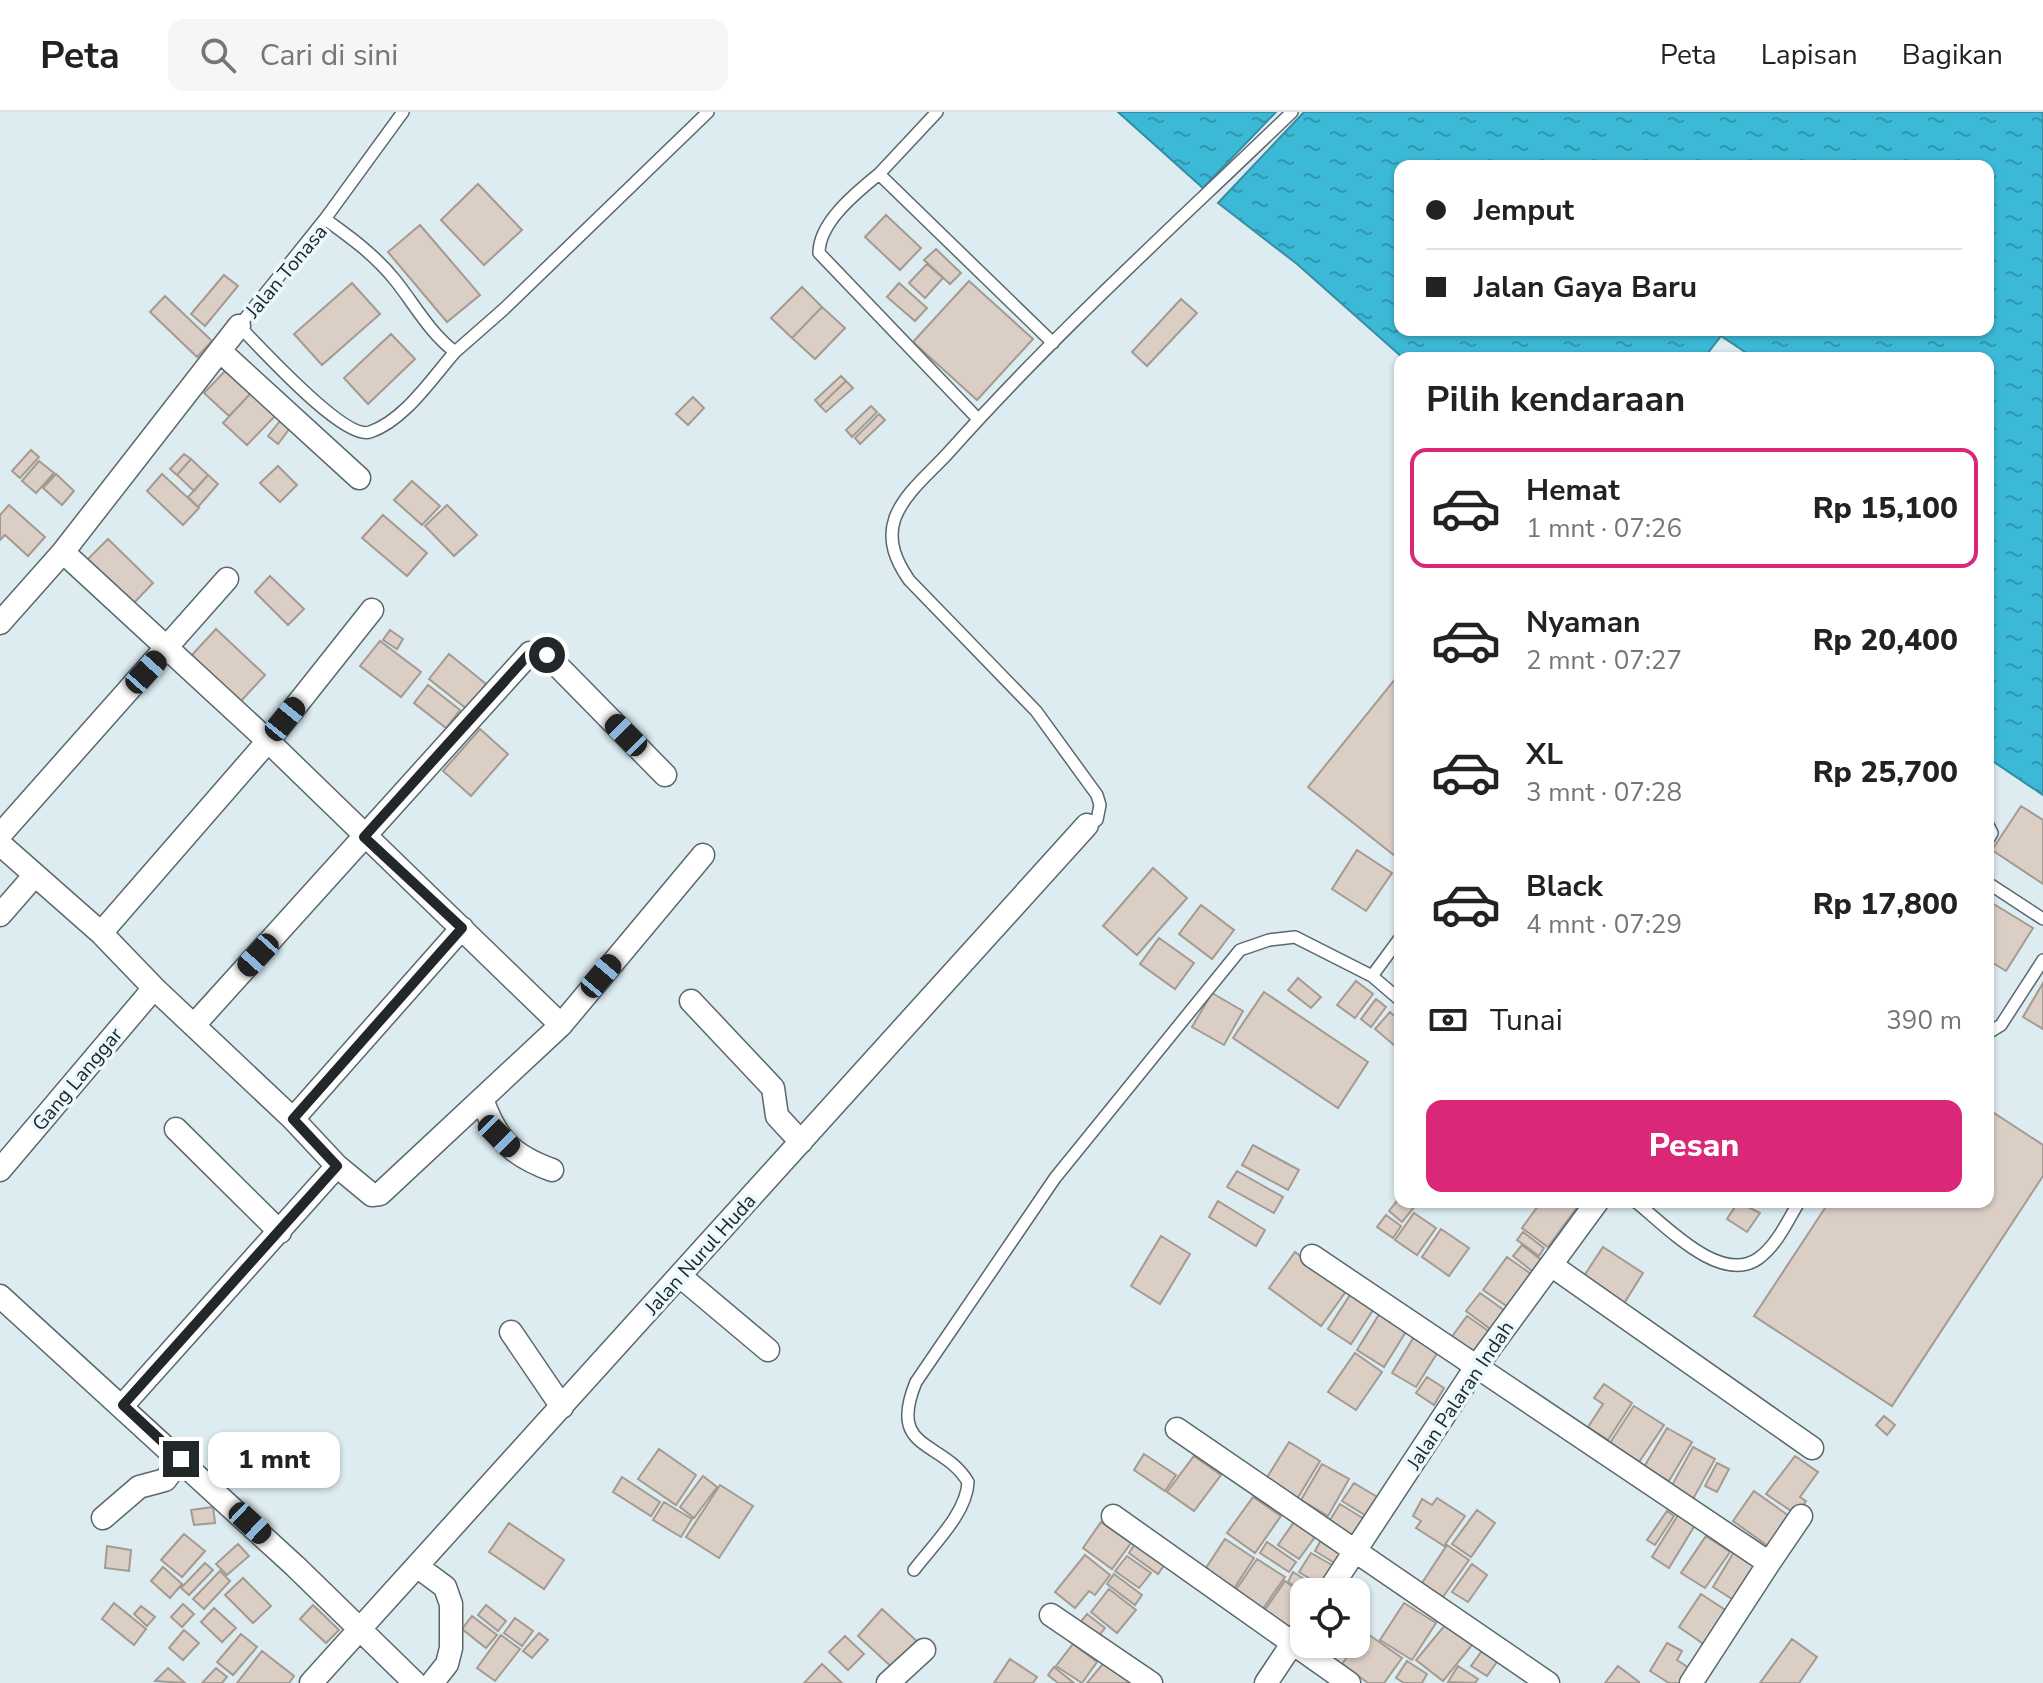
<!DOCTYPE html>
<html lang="id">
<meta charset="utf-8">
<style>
:root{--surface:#fff;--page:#f6f6f6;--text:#222;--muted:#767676;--line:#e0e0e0;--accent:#db2777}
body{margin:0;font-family:"Nunito Sans",sans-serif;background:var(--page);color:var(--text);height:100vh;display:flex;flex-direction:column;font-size:30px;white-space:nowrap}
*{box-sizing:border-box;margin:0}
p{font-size:26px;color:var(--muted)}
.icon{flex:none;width:44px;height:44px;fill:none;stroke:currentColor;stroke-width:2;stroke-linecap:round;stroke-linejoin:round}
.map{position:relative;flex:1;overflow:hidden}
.sheet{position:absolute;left:1394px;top:240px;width:600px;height:856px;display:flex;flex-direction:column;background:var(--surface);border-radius:16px;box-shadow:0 2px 6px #0004}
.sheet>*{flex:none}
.hud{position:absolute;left:1394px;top:48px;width:600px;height:176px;border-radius:16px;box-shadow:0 2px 6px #0004;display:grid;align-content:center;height:176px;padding:0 32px;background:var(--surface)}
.buttons{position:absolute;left:1290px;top:1466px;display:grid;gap:16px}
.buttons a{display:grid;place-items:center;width:80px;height:80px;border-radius:16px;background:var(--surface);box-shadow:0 2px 6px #0004;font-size:40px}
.end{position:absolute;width:36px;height:36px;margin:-18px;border:10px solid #222729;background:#fff;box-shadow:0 0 0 4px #fff}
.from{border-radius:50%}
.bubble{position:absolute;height:56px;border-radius:16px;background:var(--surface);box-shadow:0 2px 6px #0004;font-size:26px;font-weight:800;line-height:56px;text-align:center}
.car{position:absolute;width:24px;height:48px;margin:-24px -12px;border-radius:10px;box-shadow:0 0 6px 2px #0007;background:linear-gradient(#222 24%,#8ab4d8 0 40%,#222 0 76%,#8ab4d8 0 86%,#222 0)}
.hud b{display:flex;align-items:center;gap:28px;height:76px;font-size:30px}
.hud b+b{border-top:2px solid var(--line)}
.hud i{width:20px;height:20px;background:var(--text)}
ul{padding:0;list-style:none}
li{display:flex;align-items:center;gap:24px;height:120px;margin:0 16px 12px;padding:0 16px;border:4px solid transparent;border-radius:16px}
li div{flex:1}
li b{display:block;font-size:30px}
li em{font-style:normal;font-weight:800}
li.active{border-color:var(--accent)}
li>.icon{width:72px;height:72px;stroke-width:1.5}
h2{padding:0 32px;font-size:36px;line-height:96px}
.pay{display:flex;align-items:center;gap:20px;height:88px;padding:0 32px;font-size:30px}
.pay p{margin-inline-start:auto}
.action{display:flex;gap:16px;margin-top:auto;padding:16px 32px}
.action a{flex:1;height:92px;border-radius:16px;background:var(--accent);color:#fff;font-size:32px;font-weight:800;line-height:92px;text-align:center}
header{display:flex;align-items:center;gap:48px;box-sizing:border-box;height:112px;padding:0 40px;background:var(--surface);border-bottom:2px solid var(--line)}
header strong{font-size:38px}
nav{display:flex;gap:44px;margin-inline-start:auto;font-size:28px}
.search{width:560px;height:72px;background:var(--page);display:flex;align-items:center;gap:20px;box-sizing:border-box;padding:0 28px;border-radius:16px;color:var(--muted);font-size:30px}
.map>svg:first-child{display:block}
.water{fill:url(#water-ripples);stroke:#348da3;stroke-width:2;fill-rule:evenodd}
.building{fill:#dacec5;stroke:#a59a91;stroke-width:2}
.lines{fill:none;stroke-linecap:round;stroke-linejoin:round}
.service-casing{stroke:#5a686c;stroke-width:14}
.minor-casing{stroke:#5a686c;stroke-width:25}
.service{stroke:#fff;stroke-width:11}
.minor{stroke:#fff;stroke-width:22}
.route{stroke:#222729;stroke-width:10}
.labels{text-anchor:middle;stroke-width:7;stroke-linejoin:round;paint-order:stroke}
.street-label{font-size:20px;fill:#222729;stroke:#e9f9fe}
</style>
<header>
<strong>Peta</strong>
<div class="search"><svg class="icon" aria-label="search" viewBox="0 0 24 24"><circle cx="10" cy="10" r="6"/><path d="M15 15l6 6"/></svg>Cari di sini</div>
<nav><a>Peta</a><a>Lapisan</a><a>Bagikan</a></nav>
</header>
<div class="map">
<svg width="2043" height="1571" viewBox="0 0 2043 1571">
<defs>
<pattern id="water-ripples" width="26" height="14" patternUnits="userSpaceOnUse" patternTransform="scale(2)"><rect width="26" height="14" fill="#3cb9d7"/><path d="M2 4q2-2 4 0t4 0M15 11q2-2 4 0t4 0" fill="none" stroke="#3296ae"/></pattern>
</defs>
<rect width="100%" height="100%" fill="#dcecf1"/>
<!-- water -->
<path class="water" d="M1118 0H1276L1203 76Z
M1304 0H2043V683L1988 646V246H1754L1721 224 1704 246H1403L1297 152 1218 91ZM1400 54H1988V218H1400Z"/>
<!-- building -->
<path class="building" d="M478 72 522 118 484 153 441 108Z
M886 103 921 136 900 158 865 125Z
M420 113 480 183 447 210 388 140Z
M936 137 961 161 950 172 924 148Z
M927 152 943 166 925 186 909 171Z
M224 163 238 174 205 214 191 202Z
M969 169 1033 227 977 288 913 230Z
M352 171 380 202 322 253 294 222Z
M899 171 927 196 915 209 887 185Z
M802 175 822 195 792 226 771 206Z
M165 184 212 229 197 245 150 200Z
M1181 187 1197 201 1147 254 1132 240Z
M822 195 845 216 815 247 792 226Z
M391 222 415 247 368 292 344 266Z
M226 258 251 281 229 304 204 281Z
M841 264 846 269 820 294 815 288Z
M846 269 853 276 826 300 820 294Z
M251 281 275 304 247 333 223 311Z
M693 285 704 296 688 313 676 302Z
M871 294 877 300 852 325 846 318Z
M879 302 885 308 860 332 855 326Z
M280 309 290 316 278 332 268 324Z
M31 338 39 345 20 366 12 359Z
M184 342 191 347 177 363 170 357Z
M191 347 208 363 194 379 177 363Z
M39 349 54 361 36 381 22 369Z
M278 354 297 373 280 390 260 371Z
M56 362 74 379 62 393 43 376Z
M162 362 199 396 183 413 147 379Z
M208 363 218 372 198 395 188 385Z
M412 369 440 394 422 413 394 388Z
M9 393 45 425 28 444 5 423 0 428V403Z
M447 393 477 423 454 444 425 414Z
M383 403 427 441 407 464 362 426Z
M108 427 153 471 130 495 85 450Z
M270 464 304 497 288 513 255 480Z
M216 517 265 563 241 589 191 544Z
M390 518 403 527 397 537 383 528Z
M380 529 421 560 401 585 360 554Z
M449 542 486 572 467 597 429 567Z
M1400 561V748L1308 675Z
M428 573 460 598 446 616 414 591Z
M480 617 508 642 471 684 443 659Z
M2021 694 2043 708V772L1992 738Z
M1357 738 1392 761 1366 799 1332 777Z
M1153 756 1187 786 1137 843 1103 814Z
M1992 791 2033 816 2006 859 1988 848V797Z
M1201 793 1234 818 1212 847 1179 822Z
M1159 826 1194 851 1175 877 1140 852Z
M1298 866 1321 885 1311 896 1288 878Z
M1356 869 1373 882 1355 906 1337 893Z
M2043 871V917L2023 905Z
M1264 880 1368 950 1338 996 1233 926Z
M1212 881 1243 899 1224 933 1192 915Z
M1376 887 1386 895 1371 915 1361 907Z
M1390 900 1400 909V929L1395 934 1375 917Z
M1988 997 2043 1033V1064L1892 1294 1754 1204 1829 1090H1988Z
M1253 1033 1299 1058 1288 1078 1242 1053Z
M1237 1059 1283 1085 1274 1101 1227 1075Z
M1400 1085V1090L1416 1093 1402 1110 1389 1099Z
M1218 1089 1265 1118 1256 1134 1209 1105Z
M1541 1090H1573L1578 1094 1548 1135 1522 1116Z
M1738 1090 1760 1101 1747 1120 1727 1107Z
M1414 1101 1436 1116 1417 1143 1395 1128Z
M1386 1103 1401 1114 1393 1126 1377 1115Z
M1441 1117 1469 1136 1449 1164 1422 1145Z
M1523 1120 1544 1136 1539 1144 1517 1128Z
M1161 1124 1190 1142 1160 1192 1131 1174Z
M1522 1133 1545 1151 1537 1163 1513 1144Z
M1603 1135 1643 1161 1623 1193 1582 1167Z
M1295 1140 1347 1178 1321 1214 1269 1176Z
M1507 1145 1534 1164 1511 1197 1483 1178Z
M1352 1180 1375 1195 1351 1232 1328 1217Z
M1480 1181 1511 1203 1497 1222 1466 1199Z
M1380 1201 1407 1218 1384 1255 1357 1238Z
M1467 1204 1494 1223 1478 1245 1451 1226Z
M1417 1220 1441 1235 1416 1275 1392 1261Z
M1355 1241 1382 1260 1356 1298 1328 1280Z
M1427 1265 1444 1276 1434 1293 1416 1281Z
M1604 1272 1632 1291 1608 1328 1588 1315 1603 1292 1594 1286Z
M1634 1294 1664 1313 1639 1350 1610 1331Z
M1884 1304 1895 1313 1887 1323 1876 1313Z
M1667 1316 1692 1330 1669 1369 1644 1355Z
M1289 1330 1320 1349 1297 1387 1266 1367Z
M1693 1335 1715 1347 1693 1387 1671 1375Z
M659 1337 696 1363 676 1393 638 1367Z
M1144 1342 1176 1363 1165 1379 1134 1358Z
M1194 1344 1221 1363 1194 1399 1167 1380Z
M1795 1344 1818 1360 1800 1385 1806 1389 1797 1403 1766 1382Z
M1717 1351 1729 1357 1717 1380 1705 1374Z
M1322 1352 1349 1367 1328 1404 1301 1388Z
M703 1364 717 1375 694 1406 680 1395Z
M622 1365 660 1390 651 1404 613 1380Z
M1354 1371 1384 1389 1373 1408 1342 1389Z
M720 1373 753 1394 719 1446 686 1425Z
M1754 1379 1796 1409 1775 1439 1733 1409Z
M1253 1385 1281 1404 1255 1441 1227 1421Z
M1437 1386 1465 1404 1444 1434 1416 1416 1421 1409 1413 1404 1422 1387 1432 1393Z
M664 1390 692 1407 681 1425 653 1408Z
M1340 1392 1369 1410 1354 1434 1325 1416Z
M213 1395 215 1411 194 1413 191 1398Z
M1477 1398 1495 1411 1471 1445 1452 1432Z
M1667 1399 1674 1404 1655 1433 1647 1428Z
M1678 1403 1695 1413 1669 1456 1652 1445Z
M1101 1410 1131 1431 1112 1457 1083 1436Z
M1294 1410 1315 1425 1299 1447 1278 1433Z
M509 1411 564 1448 544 1477 489 1440Z
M184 1422 205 1439 182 1465 161 1448Z
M1706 1424 1730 1440 1705 1476 1681 1461Z
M1322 1426 1349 1443 1341 1455 1315 1439Z
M1225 1427 1254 1446 1233 1478 1204 1459Z
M1136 1430 1165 1452 1158 1462 1129 1441Z
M1267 1430 1296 1450 1289 1460 1260 1441Z
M238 1432 249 1444 227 1463 216 1452Z
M1447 1433 1469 1448 1443 1485 1422 1471Z
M107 1434 131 1438 129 1459 105 1456Z
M1734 1440 1758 1455 1737 1490 1713 1475Z
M1311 1441 1339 1457 1327 1477 1299 1460Z
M1085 1443 1110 1463 1095 1483 1089 1479 1075 1496 1055 1480Z
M1127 1444 1151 1461 1139 1476 1115 1459Z
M1257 1447 1285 1465 1260 1501 1233 1482Z
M205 1451 213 1458 189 1483 181 1476Z
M1472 1452 1487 1463 1468 1490 1452 1480Z
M163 1455 182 1472 170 1486 151 1469Z
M220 1459 230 1469 204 1497 193 1487Z
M1293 1460 1323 1479 1322 1480H1304L1288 1470Z
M1114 1462 1142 1483 1135 1493 1107 1472Z
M243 1466 271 1494 253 1511 225 1483Z
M1285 1469 1304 1483V1507L1292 1523 1262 1502Z
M1109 1477 1136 1498 1117 1521 1091 1500Z
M1701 1482 1727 1499 1705 1533 1679 1515Z
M114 1491 146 1517 134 1533 102 1507Z
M1404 1491 1436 1511 1412 1548 1380 1528Z
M183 1492 194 1502 182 1515 171 1505Z
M313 1493 339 1518 326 1531 300 1507Z
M486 1493 506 1509 498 1519 478 1503Z
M141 1494 155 1505 147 1514 134 1502Z
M214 1496 236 1516 222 1530 201 1510Z
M882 1497 920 1532 896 1559 858 1524Z
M1087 1502 1105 1516 1098 1525 1080 1511Z
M472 1504 497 1523 486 1536 462 1517Z
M515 1506 533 1519 522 1534 504 1521Z
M1446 1512 1472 1533 1443 1569 1416 1548Z
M184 1518 199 1531 183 1548 169 1536Z
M1365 1520 1402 1546 1384 1571H1368L1342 1552Z
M539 1521 548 1528 532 1546 523 1539Z
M241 1522 257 1535 233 1563 217 1550Z
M501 1523 520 1537 495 1569 477 1556Z
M845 1524 864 1542 848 1558 829 1540Z
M1792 1527 1817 1545 1799 1571H1760Z
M1667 1531 1682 1539 1677 1548 1692 1558 1684 1571H1669L1650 1559Z
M1073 1532 1097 1550 1082 1571 1056 1554Z
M1484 1536 1499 1547 1487 1564 1471 1554Z
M262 1539 294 1564 289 1571H237Z
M1010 1547 1037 1565 1033 1571H994Z
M1107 1547 1134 1571H1087Z
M1407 1549 1427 1562 1422 1571H1404L1396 1566Z
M822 1552 842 1571H804Z
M1458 1554 1478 1567 1475 1571 1448 1570Z
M1618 1554 1639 1570V1571H1605Z
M1054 1555 1074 1571H1058L1048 1563Z
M168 1556 185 1571 155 1569Z
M216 1556 227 1565 222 1571H202Z"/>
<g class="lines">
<defs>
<path id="service" d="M879 62 937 0
M325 107 403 0
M455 240C432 266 405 308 370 320 344 329 260 235 239 214L325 107C350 125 375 143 395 168 415 193 429 220 455 240L504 197 708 0
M977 306 819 141C819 110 857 80 879 62L1053 231
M1087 713 1097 708 1100 693 1097 683 1036 599 909 468C896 449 887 429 895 406 905 380 931 360 949 340 1056 220 1176 112 1292 0
M1988 713 1992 721 1988 728
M1988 771 2043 807
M1400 826 1372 864 1400 888
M1988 921 2001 913 2043 848
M1636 1090C1665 1113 1721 1174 1759 1146 1777 1133 1788 1108 1799 1090
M914 1458C932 1434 967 1401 968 1370 942 1327 887 1340 916 1270L1055 1066 1240 838 1269 828 1295 825 1372 864"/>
<path id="minor" d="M220 239 359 366
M63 440 268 629 561 913
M0 511 63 440 239 214
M0 723 227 467
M0 732 101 821 154 876 293 1007 337 1054 372 1083 380 1082 561 913 703 743
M0 803 35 763
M101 821 268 629 372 498
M691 889 773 976 777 1004 801 1030
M194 913 530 541 547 543 665 663
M482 987C496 1027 511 1043 552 1058
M293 1007 462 816
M176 1017 280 1120
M0 1058 154 876
M1312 1144 1769 1451 1691 1571
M1551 1153 1812 1336
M680 1164 768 1238
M0 1184 295 1454 415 1571
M511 1220 562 1295
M123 1293 337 1054
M1177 1317 1548 1571
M1113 1404 1349 1571
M103 1406 139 1375 165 1368 181 1347
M1769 1451 1801 1404
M418 1455 445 1475 451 1492V1536L447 1552 432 1571
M1328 1480 1476 1255 1597 1090
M1051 1503 1151 1571
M311 1571 1087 713
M888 1571 924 1538
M1266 1571 1304 1514"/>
</defs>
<!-- service casing -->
<use href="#service" class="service-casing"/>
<!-- minor casing -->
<use href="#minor" class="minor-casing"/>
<!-- service -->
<use href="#service" class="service"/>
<!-- minor -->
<use href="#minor" class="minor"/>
</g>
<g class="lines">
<!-- route -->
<path class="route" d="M181 1347 123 1293 337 1054 293 1007 462 816 364 725 530 541 547 543"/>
</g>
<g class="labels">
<!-- street labels -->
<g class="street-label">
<text transform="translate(286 159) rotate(-50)" y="7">Jalan Tonasa</text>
<text transform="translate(77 967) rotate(-50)" y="7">Gang Langgar</text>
<text transform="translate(700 1142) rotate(-48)" y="7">Jalan Nurul Huda</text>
<text transform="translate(1460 1283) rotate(-56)" y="7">Jalan Palaran Indah</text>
</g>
</g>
</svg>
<div class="buttons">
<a><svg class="icon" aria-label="locate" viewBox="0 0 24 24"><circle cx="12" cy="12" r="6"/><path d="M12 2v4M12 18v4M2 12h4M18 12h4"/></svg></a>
</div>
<i class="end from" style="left:547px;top:543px"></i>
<i class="end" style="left:181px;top:1347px"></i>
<div class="bubble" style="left:208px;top:1320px;width:132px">1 mnt</div>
<i class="car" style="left:146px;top:560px;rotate:42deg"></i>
<i class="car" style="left:285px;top:607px;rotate:39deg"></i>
<i class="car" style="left:626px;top:623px;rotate:315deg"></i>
<i class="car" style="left:258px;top:843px;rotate:222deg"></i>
<i class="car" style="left:601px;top:864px;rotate:40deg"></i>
<i class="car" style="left:499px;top:1024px;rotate:135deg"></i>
<i class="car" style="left:250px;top:1411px;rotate:133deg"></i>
<div class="hud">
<b><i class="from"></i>Jemput</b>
<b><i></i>Jalan Gaya Baru</b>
</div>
<section class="sheet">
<h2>Pilih kendaraan</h2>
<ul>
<li class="active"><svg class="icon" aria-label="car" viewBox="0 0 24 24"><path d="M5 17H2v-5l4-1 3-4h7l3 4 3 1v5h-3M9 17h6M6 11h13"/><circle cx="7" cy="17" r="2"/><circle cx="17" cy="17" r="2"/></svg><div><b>Hemat</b><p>1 mnt · 07:26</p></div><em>Rp 15,100</em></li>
<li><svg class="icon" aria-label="car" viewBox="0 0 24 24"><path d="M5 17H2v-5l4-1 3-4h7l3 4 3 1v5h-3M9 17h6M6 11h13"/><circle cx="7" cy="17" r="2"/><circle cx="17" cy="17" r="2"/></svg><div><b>Nyaman</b><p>2 mnt · 07:27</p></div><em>Rp 20,400</em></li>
<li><svg class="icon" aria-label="car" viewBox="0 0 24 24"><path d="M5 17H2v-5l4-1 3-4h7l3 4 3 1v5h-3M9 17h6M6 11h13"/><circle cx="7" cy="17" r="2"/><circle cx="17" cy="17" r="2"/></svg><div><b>XL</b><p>3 mnt · 07:28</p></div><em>Rp 25,700</em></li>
<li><svg class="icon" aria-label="car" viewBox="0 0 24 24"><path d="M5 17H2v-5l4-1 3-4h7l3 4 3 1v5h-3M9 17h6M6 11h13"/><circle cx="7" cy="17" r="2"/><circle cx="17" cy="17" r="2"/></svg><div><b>Black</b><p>4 mnt · 07:29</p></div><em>Rp 17,800</em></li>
</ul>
<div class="pay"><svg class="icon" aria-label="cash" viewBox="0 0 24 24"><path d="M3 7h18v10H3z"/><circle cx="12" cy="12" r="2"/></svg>Tunai<p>390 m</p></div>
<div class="action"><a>Pesan</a></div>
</section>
</div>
